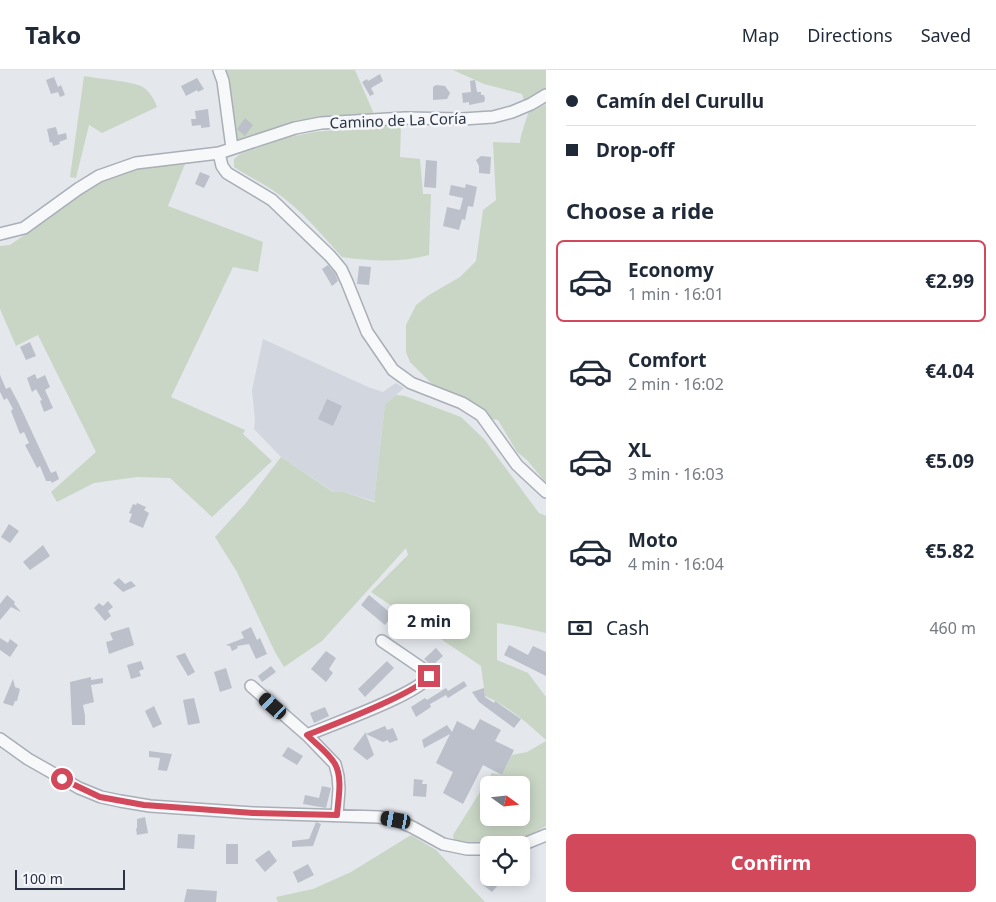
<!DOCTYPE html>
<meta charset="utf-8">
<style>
:root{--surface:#fff;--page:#f6f6f7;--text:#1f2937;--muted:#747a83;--line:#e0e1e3;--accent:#d1495b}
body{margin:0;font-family:"Noto Sans",sans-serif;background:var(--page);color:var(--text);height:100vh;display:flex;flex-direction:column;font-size:19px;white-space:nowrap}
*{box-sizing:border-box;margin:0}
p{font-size:16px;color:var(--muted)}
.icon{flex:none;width:28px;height:28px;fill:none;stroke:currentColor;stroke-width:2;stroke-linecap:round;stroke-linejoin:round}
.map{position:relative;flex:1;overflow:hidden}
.details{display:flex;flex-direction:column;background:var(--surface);width:450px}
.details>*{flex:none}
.banner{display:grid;align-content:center;height:110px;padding:0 20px;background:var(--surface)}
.needle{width:32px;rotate:105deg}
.tools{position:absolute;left:480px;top:706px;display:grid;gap:10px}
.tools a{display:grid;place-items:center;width:50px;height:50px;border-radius:8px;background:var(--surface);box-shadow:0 2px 12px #0003;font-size:25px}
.scale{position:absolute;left:15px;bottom:12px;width:110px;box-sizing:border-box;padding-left:5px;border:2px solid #2b3445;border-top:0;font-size:14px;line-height:18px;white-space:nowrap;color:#2b3445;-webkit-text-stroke:4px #f4f6f9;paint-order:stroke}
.end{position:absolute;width:22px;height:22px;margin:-11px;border:6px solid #d1495b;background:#fff;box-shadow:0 0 0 2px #fff}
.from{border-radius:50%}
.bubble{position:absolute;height:35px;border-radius:8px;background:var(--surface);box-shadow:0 2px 12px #0003;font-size:16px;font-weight:700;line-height:35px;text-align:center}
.car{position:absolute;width:15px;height:30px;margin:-15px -8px;border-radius:6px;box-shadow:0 0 4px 1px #0007;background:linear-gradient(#222 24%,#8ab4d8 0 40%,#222 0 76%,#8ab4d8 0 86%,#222 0)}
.banner b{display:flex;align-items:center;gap:18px;height:48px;font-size:19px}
.banner b+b{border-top:1px solid var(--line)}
.banner i{width:12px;height:12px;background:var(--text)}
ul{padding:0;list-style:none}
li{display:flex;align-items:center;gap:15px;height:82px;margin:0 10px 8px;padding:0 10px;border:2px solid transparent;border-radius:8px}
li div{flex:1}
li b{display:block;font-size:19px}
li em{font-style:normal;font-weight:700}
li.on{border-color:var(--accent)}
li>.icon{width:45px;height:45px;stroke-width:1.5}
h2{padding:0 20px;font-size:22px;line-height:60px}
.pay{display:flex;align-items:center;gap:12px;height:55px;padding:0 20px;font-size:19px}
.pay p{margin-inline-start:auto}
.primary-button{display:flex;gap:10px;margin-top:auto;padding:10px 20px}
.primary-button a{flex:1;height:58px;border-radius:8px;background:var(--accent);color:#fff;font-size:20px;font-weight:700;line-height:58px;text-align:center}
header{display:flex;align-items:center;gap:30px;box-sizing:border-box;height:70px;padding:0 25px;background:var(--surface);border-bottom:1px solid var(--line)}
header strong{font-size:24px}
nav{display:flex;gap:28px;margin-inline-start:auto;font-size:18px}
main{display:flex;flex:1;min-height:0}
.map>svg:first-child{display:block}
.built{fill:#d2d6de}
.green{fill:#c9d6c5;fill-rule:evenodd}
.building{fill:#bbc0ca}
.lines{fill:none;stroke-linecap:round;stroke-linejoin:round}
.minor-casing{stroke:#a9aeb7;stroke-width:14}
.minor{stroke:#f7f8fa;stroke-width:11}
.route{stroke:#d1495b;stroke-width:6}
.labels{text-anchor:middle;stroke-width:5;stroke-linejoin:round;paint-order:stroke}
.street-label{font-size:15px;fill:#2b3445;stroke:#f4f6f9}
</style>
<header>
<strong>Tako</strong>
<nav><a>Map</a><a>Directions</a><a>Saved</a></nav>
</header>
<main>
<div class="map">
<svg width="546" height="832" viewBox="0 0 546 832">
<rect width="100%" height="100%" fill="#e4e7ec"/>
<!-- built -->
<path class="built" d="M263 269 368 317 383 322 396 313 404 318 385 334 374 431 344 422H334L281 387 254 359 255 350 252 320Z"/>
<!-- green -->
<path class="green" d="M221 0H355L374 44 307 53 235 71Z
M453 0H546V19L525 33 522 24 484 14Z
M84 6C98 9 133 11 143 17 149 21 155 30 157 37L102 63 89 55 76 108 70 107Z
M546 34V413L527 390 517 382 498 350 492 349 476 336 433 315 410 292 406 282V255L416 235 429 225 460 207 476 191 483 140 496 130 493 72 520 73C520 65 526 52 528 43Z
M401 54 400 87 420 89 423 124H431L429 185C400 193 371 191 342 187 321 164 301 139 274 121 261 112 247 106 234 97V89L240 84 285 68 314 62Z
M173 93 185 94 168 136 263 172 258 202 233 197 171 327 245 360 243 364 272 391 212 447 170 408 137 407 94 413 57 432 51 422 96 382 38 265 16 276 0 239V176L10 175 57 142 81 122 111 107 130 100Z
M396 325 405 326 461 347 484 369 539 443 546 446V563L515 556 497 553V590L528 603 546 627V670C527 653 508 636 485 626L481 596 371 522 408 485 406 478 322 571 284 597 275 582 237 502 215 467 245 434 281 387 333 422H344L374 432 376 431H374L385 334Z
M546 671V756C538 760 530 766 521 769 505 775 471 778 454 773L453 765 492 703 502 705 512 685 527 682ZM489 715H521V748H489Z
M411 765 436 780 485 832H278L276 827 313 819 351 802Z"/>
<!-- building -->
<path class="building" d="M380 4 383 11 371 18 374 24 370 26 362 12 367 9 368 11Z
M54 7 58 17 61 15 65 25 60 27 58 22 51 24 46 10Z
M197 8 204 19 198 22 197 20 186 26 181 16Z
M475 10 477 22H481V25H484L485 29 484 32 469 35V32L463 33 462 23 471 22 470 11Z
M436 15 445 16 450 23 447 29 433 30V17Z
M208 39 210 57 201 58V55L192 56 191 49H196L195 41Z
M245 48 253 55 245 66 237 59Z
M56 57 58 65 66 63 67 69 59 72 60 74 53 76 52 72 50 73 47 59Z
M481 86 491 87 490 104 479 103V96L476 90Z
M426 90 437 91 436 118 424 117Z
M200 102 210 106 204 118 195 114Z
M466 114 477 117 473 137 468 136 465 150 462 149 459 160 443 156 447 137 460 140 463 128 449 125 451 115 465 118Z
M328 195 335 203 338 211 332 216 322 199Z
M359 196 371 197 369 215 357 214Z
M30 272 36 286 26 290 20 277Z
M35 304 37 309 45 305 50 317 45 320 53 338 44 342 40 331 42 330 36 319 32 322 27 308Z
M0 305 6 319 10 317 19 334 51 403 56 401 59 409 52 413 51 411H46L40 396 37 398 25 375 29 373 24 362 20 364 11 341 13 339 7 328 4 330 0 322Z
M327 329 342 336 333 356 318 349Z
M137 433 146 437 144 440 149 443 143 458 129 452 132 444 129 443 133 434 136 435Z
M9 454 19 461 10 473 1 467Z
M43 475 50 486 30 500 23 492Z
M119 508 125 514 131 511 136 516 123 522 113 513Z
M7 525 15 532 14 534 21 542 11 537 0 550V534Z
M369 525 393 545 385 555 361 535Z
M108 531 113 537 108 541 111 546 105 551 94 538 99 533 103 536Z
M129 557 134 575 109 584 106 572 113 570 110 563Z
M251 557 257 570 260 568 267 584 256 589 249 574 237 576 238 578 232 581 230 576 226 575 244 568 241 562Z
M0 568 8 573 10 569 18 575 10 587 0 580Z
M509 575 528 585 533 576 546 582V606L504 585Z
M436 578 443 586 432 596 424 589Z
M326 581 336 588 329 599 333 603 326 612 311 599Z
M185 583 195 602 188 606 176 586Z
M141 591 144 599 139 601 141 606 131 609 127 595Z
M387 591 394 598 365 627 358 619Z
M271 596 276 602 262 612 258 606Z
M226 598 232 618 220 622 214 602Z
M91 607V610L103 608V613L91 615 94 632 83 635 85 646V655H72L70 612Z
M13 609 15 617 20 619 17 631H15L13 636 3 633Z
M464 611 467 616 448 628 446 625 430 634 431 637 416 647 411 637 425 628 427 630 446 618 448 621Z
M484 618 485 627 494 633 495 631 521 649 514 658 479 632 472 622Z
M194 628 200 653 188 655 183 630Z
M154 636 162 654 153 658 145 641Z
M325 637 329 646 314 653 310 643Z
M480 649 501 660 495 671 514 680 502 705 483 695 463 734 443 723 453 702 436 693 450 664 424 678 422 670 447 655 452 662 457 651 474 660Z
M385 656 387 660 393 658 398 670 389 673 388 670 383 672 366 664 374 685 367 690 353 679 366 662V664Z
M288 677 303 686 297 695 282 686Z
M149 681 172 684 167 701 158 700 160 688 149 687Z
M414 709 423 710 422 714H427L426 727 413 726Z
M322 716 331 718 326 738 303 734 305 725 319 728Z
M145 747 148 763 137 765 136 759 137 758V749Z
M316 752 321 754 313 776 292 777V771L309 769Z
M178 764 195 765 194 779 177 778Z
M226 774H238V794H226Z
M269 780 277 791 265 802 255 790Z
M308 794 314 805 298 813 293 802Z
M489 799V808H499L496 812 499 814 492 822 483 815 485 813 481 810Z
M187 819 217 821 216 832H184Z"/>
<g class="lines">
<defs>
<path id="minor" d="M219 0 223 11 232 78
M219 83 222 96 227 103 272 130 330 186 341 199 347 212 367 262 393 300 411 313 462 333 481 345 517 395 546 422
M0 164 24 158 78 119 99 106 136 93 219 83 295 58 321 53 405 48 462 49 493 47 512 42 531 34 546 25
M251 616 307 665 335 694 338 706 339 719 337 745
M307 665C330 655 419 624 429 606L426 601 382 571
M0 669 28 689 79 718 101 727 120 731 150 736 253 743 379 747 396 750 412 757 443 774 467 779H489
M517 775 529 772 546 765"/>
</defs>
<!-- minor casing -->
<use href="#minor" class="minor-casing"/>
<!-- minor -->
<use href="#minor" class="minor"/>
</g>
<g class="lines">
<!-- route -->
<path class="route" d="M62 709 100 727 144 735 253 743 337 745C338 730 343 708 335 694 329 683 316 674 307 665 330 656 420 622 429 606"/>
</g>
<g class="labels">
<!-- street labels -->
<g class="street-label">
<text transform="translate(398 51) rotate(-2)" y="5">Camino de La Coría</text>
</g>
</g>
</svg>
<div class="tools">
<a><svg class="needle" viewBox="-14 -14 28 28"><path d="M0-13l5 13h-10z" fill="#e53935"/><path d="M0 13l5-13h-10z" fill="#747a83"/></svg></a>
<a><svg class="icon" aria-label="locate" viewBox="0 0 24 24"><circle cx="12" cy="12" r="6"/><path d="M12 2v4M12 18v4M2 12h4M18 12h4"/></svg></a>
</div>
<div class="scale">100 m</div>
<i class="end from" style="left:62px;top:709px"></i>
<i class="end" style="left:429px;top:606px"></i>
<div class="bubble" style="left:388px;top:534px;width:82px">2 min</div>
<i class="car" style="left:273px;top:636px;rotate:312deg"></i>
<i class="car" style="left:396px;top:750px;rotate:280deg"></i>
</div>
<section class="details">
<div class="banner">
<b><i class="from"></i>Camín del Curullu</b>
<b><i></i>Drop-off</b>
</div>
<h2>Choose a ride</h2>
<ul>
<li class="on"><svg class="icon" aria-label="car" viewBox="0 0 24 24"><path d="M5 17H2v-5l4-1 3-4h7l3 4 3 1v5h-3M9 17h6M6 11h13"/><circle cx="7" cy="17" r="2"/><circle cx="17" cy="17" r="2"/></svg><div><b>Economy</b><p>1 min · 16:01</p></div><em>€2.99</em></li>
<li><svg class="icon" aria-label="car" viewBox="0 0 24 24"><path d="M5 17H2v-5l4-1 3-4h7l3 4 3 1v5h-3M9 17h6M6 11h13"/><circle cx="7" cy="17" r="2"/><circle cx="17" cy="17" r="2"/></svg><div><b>Comfort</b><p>2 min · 16:02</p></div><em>€4.04</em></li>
<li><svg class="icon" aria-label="car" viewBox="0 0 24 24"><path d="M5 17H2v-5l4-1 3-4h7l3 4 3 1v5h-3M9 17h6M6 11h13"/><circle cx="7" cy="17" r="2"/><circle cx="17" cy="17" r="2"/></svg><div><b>XL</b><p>3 min · 16:03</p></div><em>€5.09</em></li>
<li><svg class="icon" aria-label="car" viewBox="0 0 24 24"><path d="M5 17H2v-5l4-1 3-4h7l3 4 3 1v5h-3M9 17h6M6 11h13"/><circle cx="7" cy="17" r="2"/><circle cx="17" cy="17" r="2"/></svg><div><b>Moto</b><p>4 min · 16:04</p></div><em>€5.82</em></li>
</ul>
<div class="pay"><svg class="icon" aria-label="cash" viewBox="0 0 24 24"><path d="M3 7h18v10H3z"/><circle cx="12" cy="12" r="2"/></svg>Cash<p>460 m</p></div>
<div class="primary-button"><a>Confirm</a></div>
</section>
</main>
